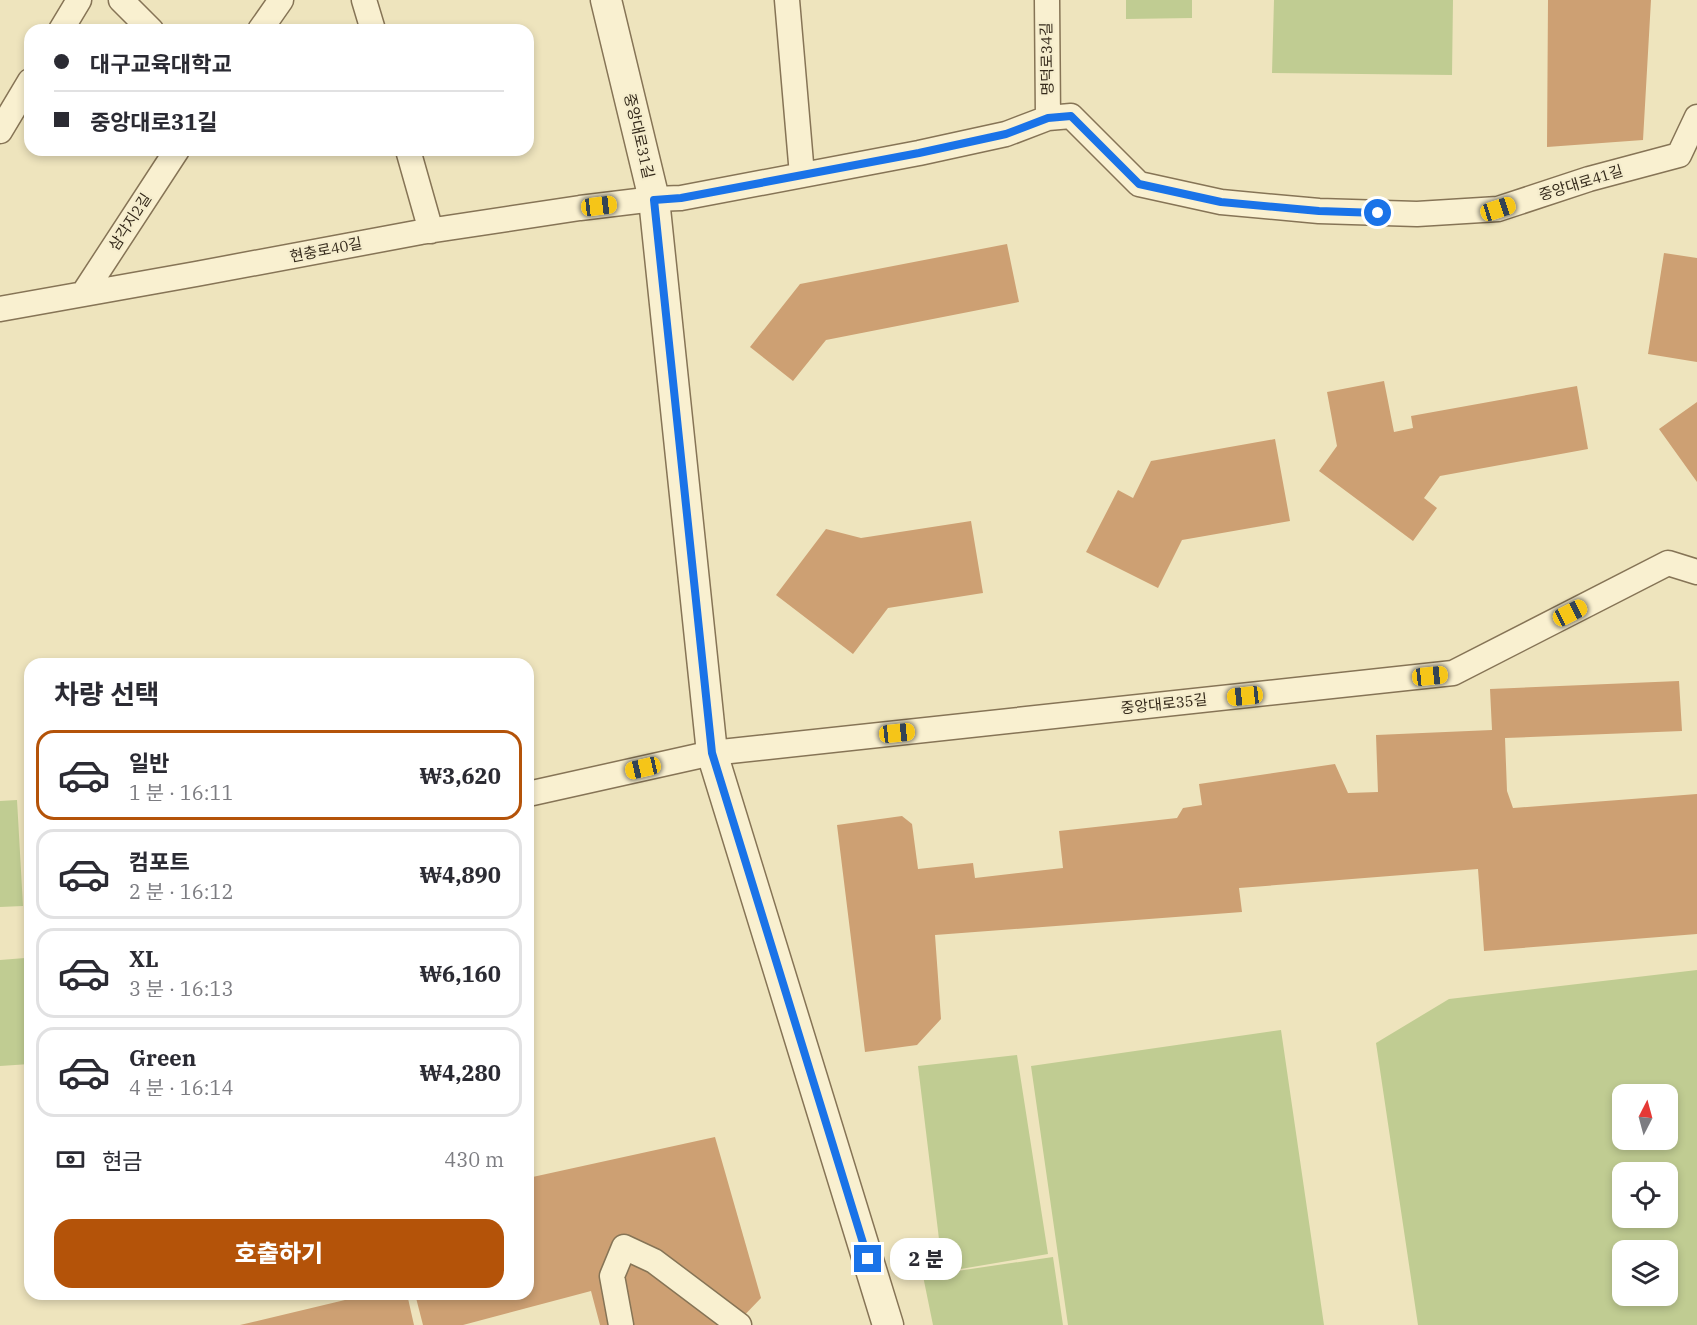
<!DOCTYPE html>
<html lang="ko">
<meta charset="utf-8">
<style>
:root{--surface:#fff;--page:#f2f2f3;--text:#2b2b33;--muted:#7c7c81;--line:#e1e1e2;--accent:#b45309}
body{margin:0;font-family:"IBM Plex Serif","Noto Sans KR",serif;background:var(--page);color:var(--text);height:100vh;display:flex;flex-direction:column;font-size:22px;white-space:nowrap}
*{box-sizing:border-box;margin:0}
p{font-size:20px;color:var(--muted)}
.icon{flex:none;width:33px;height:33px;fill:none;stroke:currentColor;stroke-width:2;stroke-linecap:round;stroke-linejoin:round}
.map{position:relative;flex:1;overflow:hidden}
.details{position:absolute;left:24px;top:658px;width:510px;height:642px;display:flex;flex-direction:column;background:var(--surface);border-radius:18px;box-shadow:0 3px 9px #0003}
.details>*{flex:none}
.guide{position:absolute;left:24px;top:24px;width:510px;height:132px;border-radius:18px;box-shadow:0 3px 9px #0003;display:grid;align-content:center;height:132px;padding:0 30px;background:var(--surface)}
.needle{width:39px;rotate:6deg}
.tools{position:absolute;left:1612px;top:1084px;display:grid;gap:12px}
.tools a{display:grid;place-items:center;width:66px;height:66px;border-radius:12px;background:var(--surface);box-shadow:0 3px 9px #0003;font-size:30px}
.end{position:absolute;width:27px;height:27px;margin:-14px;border:8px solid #1a73e8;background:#fff;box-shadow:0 0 0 3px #fff}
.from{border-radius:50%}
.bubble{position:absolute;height:42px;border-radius:18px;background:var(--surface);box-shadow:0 3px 9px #0003;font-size:20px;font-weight:800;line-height:42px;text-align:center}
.car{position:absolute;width:18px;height:36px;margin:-18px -9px;border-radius:8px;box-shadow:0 0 4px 2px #0007;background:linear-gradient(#f5c518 24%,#345 0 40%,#f5c518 0 76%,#345 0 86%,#f5c518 0)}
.guide b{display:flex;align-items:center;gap:21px;height:57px;font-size:22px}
.guide b+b{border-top:2px solid var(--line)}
.guide i{width:15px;height:15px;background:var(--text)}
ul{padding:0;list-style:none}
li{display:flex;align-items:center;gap:18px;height:90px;margin:0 12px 9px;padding:0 18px;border:3px solid var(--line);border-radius:18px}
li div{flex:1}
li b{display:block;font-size:22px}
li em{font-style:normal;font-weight:800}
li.current{border-color:var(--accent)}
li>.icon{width:54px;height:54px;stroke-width:1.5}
h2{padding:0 30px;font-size:27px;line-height:72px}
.pay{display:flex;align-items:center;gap:15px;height:66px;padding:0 30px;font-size:22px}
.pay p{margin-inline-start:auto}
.button{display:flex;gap:12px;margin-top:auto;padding:12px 30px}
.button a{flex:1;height:69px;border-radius:18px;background:var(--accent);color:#fff;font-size:24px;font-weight:800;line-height:69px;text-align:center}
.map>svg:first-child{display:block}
.green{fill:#c0cc92;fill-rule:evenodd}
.building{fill:#cda073}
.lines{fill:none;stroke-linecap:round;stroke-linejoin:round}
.minor-casing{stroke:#867456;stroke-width:27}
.tertiary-casing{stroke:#867456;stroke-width:33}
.minor{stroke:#f9f0d0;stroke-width:24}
.tertiary{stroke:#f9f0d0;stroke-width:30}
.route{stroke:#1a73e8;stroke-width:8}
.labels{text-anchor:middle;stroke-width:4.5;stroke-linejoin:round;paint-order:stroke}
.street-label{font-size:15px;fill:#352a1b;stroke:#f5edcd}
</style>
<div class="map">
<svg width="1697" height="1325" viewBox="0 0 1697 1325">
<rect width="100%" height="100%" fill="#eee4bd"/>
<!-- green -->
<path class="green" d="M1126 0H1192V18L1126 19Z
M1274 0H1453L1452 75 1272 73Z
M17 800 23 906 0 907V801Z
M25 958 30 1064 0 1066V960Z
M1697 970V1325H1418L1376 1043 1449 999ZM1623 1095H1668V1140H1623ZM1623 1173H1668V1218H1623ZM1623 1251H1668V1296H1623Z
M1281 1030 1324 1325H1068L1031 1066Z
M1017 1055 1048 1254 943 1272 918 1066Z
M1053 1257 1063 1325H933L923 1276Z"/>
<!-- building -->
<path class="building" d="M1548 0H1651L1643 140 1547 147Z
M1007 244 1019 302 826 340 793 381 750 347 800 284Z
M1664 253 1697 258V362L1648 354Z
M1384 381 1394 432 1413 428 1411 416 1577 386 1588 449 1440 476 1424 498 1437 508 1413 541 1319 471 1337 446 1327 392Z
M1697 402V482L1659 429Z
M1275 439 1290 521 1182 540 1158 588 1086 552 1118 490 1133 498 1151 461Z
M971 521 983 593 888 608 853 654 776 595 826 529 861 538Z
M1679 681 1682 731 1505 738 1507 791 1513 808 1697 794V934L1484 951 1478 869 1239 888 1242 912 935 935 941 1019 917 1045 865 1052 837 825 902 816 912 824 918 869 973 863 975 878 1063 868 1059 831 1177 818 1183 808 1202 805 1199 784 1335 764 1348 793 1378 792 1376 735 1492 730 1490 689Z
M715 1137 761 1298 735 1325H600L591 1291 463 1325H423L415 1294H528V1178Z
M370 1294H407L414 1325H240Z"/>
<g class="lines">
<defs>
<path id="minor" d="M121 0 151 30
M364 0 373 30
M787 0 802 175
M1047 0 1048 118
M61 30 79 0
M260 30 281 0
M0 131 30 81
M408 150 431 231
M83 294 177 150
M0 309 196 274 421 232 580 208 654 199 681 198 919 153 1006 134 1048 118 1071 116 1139 184 1221 202 1319 211 1417 214 1498 209 1589 179 1679 155 1697 117
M528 794 712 753 1453 673 1668 563 1697 572
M621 1325 612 1276 624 1247 654 1261 739 1325"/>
<path id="tertiary" d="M606 0 654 199 712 753 888 1325"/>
</defs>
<!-- minor casing -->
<use href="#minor" class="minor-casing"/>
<!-- tertiary casing -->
<use href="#tertiary" class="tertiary-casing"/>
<!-- minor -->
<use href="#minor" class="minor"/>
<!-- tertiary -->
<use href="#tertiary" class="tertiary"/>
</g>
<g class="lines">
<!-- route -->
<path class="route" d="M868 1259 712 753 654 200 681 198 919 153 1006 134 1048 118 1071 116 1139 184 1221 202 1319 211 1378 213"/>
</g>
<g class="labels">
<!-- street labels -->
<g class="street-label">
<text transform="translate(1047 59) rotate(-91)" y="5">명덕로34길</text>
<text transform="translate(639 136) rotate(77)" y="5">중앙대로31길</text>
<text transform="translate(1581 183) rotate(-17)" y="5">중앙대로41길</text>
<text transform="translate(130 222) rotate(-57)" y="5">삼각지2길</text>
<text transform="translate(326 250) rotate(-11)" y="5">현충로40길</text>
<text transform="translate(1164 704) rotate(-6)" y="5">중앙대로35길</text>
</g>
</g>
</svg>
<div class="tools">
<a><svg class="needle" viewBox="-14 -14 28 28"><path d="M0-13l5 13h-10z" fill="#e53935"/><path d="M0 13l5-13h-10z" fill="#7c7c81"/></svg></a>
<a><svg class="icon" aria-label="locate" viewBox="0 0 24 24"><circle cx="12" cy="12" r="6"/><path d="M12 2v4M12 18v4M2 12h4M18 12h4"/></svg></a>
<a><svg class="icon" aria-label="layers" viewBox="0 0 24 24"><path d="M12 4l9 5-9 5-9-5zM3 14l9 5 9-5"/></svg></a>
</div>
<i class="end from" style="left:1378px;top:213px"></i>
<i class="end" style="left:868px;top:1259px"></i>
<div class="bubble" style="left:890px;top:1238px;width:72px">2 분</div>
<i class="car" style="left:599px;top:206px;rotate:83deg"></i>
<i class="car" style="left:1498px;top:209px;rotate:72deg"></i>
<i class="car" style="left:1570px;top:613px;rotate:63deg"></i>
<i class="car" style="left:1430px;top:676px;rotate:84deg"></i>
<i class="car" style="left:1245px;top:696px;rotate:264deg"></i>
<i class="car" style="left:897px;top:733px;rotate:84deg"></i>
<i class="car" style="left:643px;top:768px;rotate:257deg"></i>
<div class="guide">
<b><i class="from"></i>대구교육대학교</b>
<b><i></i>중앙대로31길</b>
</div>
<section class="details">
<h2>차량 선택</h2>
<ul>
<li class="current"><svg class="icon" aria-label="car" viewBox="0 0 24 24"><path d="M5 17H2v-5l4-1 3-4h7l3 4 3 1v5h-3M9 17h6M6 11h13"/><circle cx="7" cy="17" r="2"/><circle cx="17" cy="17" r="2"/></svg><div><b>일반</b><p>1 분 · 16:11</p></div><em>₩3,620</em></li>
<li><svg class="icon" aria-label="car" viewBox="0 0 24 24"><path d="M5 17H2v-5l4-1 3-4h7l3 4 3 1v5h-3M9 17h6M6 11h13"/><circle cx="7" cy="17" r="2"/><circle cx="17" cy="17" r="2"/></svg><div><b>컴포트</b><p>2 분 · 16:12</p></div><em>₩4,890</em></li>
<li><svg class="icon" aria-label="car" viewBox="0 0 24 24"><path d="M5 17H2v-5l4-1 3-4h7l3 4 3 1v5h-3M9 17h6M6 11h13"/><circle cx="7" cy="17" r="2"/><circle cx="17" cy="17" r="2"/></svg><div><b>XL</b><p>3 분 · 16:13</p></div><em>₩6,160</em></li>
<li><svg class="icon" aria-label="car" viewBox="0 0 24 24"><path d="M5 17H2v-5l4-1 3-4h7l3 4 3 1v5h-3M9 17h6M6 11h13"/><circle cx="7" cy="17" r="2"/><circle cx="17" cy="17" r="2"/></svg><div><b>Green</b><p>4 분 · 16:14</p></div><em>₩4,280</em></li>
</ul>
<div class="pay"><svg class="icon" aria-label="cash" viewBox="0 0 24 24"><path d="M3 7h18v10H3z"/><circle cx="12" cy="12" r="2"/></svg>현금<p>430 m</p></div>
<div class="button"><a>호출하기</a></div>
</section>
</div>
